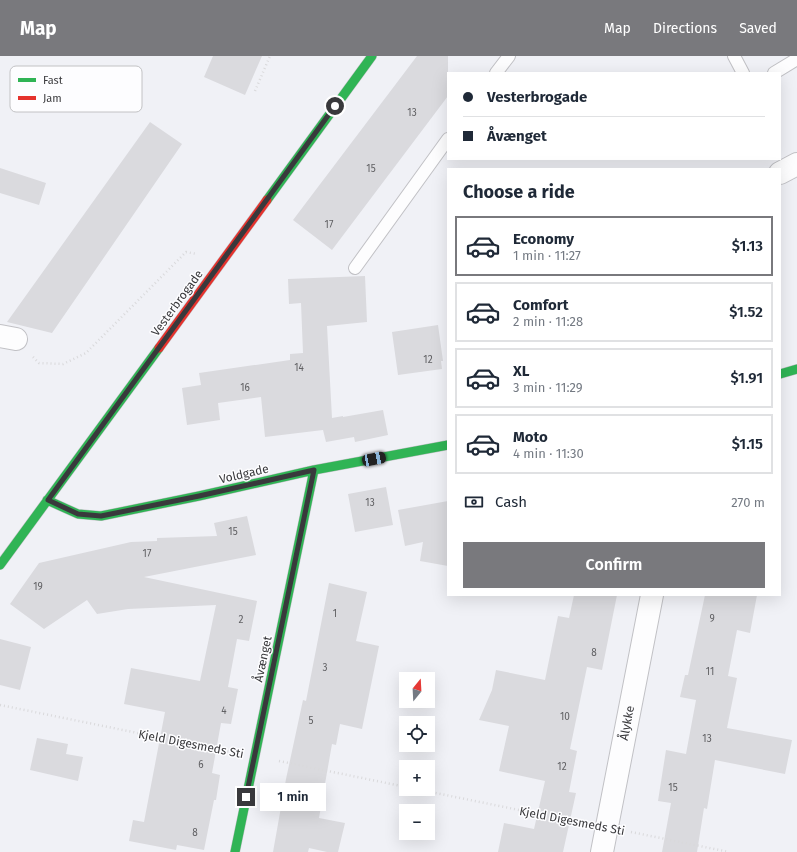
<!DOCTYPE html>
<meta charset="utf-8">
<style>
:root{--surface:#fff;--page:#f6f6f7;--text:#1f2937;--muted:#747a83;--line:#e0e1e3;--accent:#79797d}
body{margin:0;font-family:"Fira Sans",sans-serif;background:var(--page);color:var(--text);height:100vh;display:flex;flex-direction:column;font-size:15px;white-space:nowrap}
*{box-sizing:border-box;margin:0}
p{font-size:13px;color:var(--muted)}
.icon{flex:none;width:22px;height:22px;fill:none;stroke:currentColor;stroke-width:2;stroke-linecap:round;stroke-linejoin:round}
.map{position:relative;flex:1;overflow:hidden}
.panel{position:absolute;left:447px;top:112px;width:334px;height:428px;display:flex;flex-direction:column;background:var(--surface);border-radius:0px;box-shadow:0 4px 16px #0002}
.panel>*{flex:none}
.top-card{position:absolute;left:447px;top:16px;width:334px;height:88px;border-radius:0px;box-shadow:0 4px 16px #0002;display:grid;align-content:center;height:88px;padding:0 16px;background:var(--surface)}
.needle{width:26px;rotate:18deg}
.tools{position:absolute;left:399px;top:616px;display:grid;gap:8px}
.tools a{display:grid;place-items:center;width:36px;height:36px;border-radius:0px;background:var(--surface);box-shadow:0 4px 16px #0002;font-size:20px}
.end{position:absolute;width:18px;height:18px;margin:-9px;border:5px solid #39393c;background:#fff;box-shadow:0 0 0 2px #fff}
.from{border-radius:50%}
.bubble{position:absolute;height:28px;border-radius:0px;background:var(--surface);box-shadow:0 4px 16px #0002;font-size:13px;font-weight:600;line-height:28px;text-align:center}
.car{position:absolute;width:12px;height:24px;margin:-12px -6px;border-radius:5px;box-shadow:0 0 3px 1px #0007;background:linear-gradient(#222 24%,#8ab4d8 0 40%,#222 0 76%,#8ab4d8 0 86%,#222 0)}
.top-card b{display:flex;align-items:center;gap:14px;height:38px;font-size:15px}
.top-card b+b{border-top:1px solid var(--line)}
.top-card i{width:10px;height:10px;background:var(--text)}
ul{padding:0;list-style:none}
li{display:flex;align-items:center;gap:12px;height:60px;margin:0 8px 6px;padding:0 8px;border:2px solid var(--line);border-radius:0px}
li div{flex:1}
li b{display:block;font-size:15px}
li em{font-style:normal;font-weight:600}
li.on{border-color:var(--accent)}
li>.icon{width:36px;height:36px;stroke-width:1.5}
h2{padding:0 16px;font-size:18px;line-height:48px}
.pay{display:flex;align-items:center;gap:10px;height:44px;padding:0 16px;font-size:15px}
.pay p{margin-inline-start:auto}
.primary-button{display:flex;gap:8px;margin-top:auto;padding:8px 16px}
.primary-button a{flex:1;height:46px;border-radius:0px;background:var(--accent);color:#fff;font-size:16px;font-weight:600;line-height:46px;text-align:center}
header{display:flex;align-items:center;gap:24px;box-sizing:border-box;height:56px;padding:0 20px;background:var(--accent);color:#fff}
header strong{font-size:19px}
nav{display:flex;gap:22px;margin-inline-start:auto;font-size:14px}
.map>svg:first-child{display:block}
.building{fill:#dadade}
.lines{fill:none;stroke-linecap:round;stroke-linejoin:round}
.lane-casing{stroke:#c1c1c5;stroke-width:14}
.street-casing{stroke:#c1c1c5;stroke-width:24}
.fast-casing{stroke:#c1c1c5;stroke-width:10}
.jam-casing{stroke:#c1c1c5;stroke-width:10}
.path{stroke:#d9d9db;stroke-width:2.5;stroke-dasharray:1 3;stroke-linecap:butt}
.lane{stroke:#fdfdfe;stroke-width:12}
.street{stroke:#fdfdfe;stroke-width:22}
.fast{stroke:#30b455;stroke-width:9}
.jam{stroke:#e5322d;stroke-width:9}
.route{stroke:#39393c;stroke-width:5}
.labels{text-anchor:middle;stroke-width:3;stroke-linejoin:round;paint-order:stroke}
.number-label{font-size:10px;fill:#616164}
.street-label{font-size:12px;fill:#39393c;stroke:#fdfdff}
.key{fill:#fdfdff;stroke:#c2c2c4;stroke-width:1}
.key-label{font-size:11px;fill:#39393c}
</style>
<header>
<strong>Map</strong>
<nav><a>Map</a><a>Directions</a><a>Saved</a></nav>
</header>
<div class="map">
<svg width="797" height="796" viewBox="0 0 797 796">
<rect width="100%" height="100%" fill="#f0f1f6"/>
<!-- building -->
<path class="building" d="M213 0H262L245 39 204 21Z
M417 0H448V40L332 194 293 164Z
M150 66 182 88 52 277 7 266Z
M0 112 46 127 39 149 0 137Z
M365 220 367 266 327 270 332 362 343 360V361L383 354 388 379 355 386 354 381 326 386 323 374 265 381 261 341 218 347 220 364 187 369 182 332 201 329 199 317 290 304V298L303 297 301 247 289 248 288 223Z
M438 269 443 305H441L442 313 398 319 392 276Z
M386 431 393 469 355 476 348 438Z
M448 445V510L420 505 423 486 405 490 398 454Z
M247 460 256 499 144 521 257 545 249 585 237 583 228 631 238 633 231 668 221 667 212 717 220 719 216 744H214L204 794 177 789 176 794 129 785 133 764 144 766 165 656 124 648 131 612 200 625 216 549 128 553 97 558 87 544 44 573 10 548 39 507 131 486 157 485V482L217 480 214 467Z
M329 527 367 536 356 585 379 590 362 673 340 668 336 689 332 688 319 762 345 767 338 796H327L309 792 308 796H273L286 723 303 644 306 645Z
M574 539H617L602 614 587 611 570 693 577 695 569 736 576 737 563 796H498L504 767 534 773 545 725 499 715 509 670 479 664 492 634 496 614 545 624 558 560 569 562Z
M705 539H757L750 577 737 574 728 620 737 622 727 672 792 684 785 718 715 704 707 753 704 752 697 796H662L671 747 658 745 666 694 686 698 696 644 680 641 685 619H688Z
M0 583 31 591 20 634 0 629Z
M37 682 68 688 66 698 83 701 78 725 30 714Z"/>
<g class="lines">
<defs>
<path id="lane" d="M734 0 743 17
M496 17 509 0
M774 17 797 3
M355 212 448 83"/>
<path id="street" d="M780 117 797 108
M0 280 16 283
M602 796 652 539"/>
<path id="fast" d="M267 144 372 0
M780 318 797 313
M47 444 78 458 101 460 199 440 314 414 448 389
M0 509 159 292
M235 796 314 414"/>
<path id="jam" d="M159 292 267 144"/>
</defs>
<!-- lane casing -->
<use href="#lane" class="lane-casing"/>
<!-- street casing -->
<use href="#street" class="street-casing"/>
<!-- fast casing -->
<use href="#fast" class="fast-casing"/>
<!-- jam casing -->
<use href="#jam" class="jam-casing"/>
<!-- path -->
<path class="path" d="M255 35 270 0
M33 301 39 307 63 308 86 297 186 196 197 198
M0 649 231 696
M279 705 406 731
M416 733 583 767
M631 776 729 796"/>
<!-- lane -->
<use href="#lane" class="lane"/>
<!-- street -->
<use href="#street" class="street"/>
<!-- fast -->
<use href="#fast" class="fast"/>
<!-- jam -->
<use href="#jam" class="jam"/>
</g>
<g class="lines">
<!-- route -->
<path class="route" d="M246 741 314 414 199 440 101 460 78 458 48 444 335 50"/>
</g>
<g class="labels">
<!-- number labels -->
<g class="number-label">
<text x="412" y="60">13</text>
<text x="371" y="116">15</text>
<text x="329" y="172">17</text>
<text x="428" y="307">12</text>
<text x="299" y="315">14</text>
<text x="245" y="335">16</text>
<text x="370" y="450">13</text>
<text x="233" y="479">15</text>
<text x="147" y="501">17</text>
<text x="38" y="534">19</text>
<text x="335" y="561">1</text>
<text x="712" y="566">9</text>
<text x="241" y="567">2</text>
<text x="594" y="600">8</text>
<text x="325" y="615">3</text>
<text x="710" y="619">11</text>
<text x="224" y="658">4</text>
<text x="565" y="664">10</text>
<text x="311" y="668">5</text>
<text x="707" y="686">13</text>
<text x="201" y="712">6</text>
<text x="562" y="714">12</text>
<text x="673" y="735">15</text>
<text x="195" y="780">8</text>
</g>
<!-- street labels -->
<g class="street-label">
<text transform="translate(177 247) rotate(-54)" y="4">Vesterbrogade</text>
<text transform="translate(244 418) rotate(-13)" y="4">Voldgade</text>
<text transform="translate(263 603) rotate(-78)" y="4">Åvænget</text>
<text transform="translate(627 667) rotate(-79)" y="4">Ålykke</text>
<text transform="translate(191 688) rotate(11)" y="4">Kjeld Digesmeds Sti</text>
<text transform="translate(572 765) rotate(11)" y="4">Kjeld Digesmeds Sti</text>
</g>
</g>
<!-- legend -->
<rect x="10" y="10" width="132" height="46" rx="6" class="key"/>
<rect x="18" y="22" width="18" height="4" fill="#30b455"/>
<rect x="18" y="40" width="18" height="4" fill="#e5322d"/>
<g class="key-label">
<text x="43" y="28">Fast</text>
<text x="43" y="46">Jam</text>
</g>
</svg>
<div class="tools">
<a><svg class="needle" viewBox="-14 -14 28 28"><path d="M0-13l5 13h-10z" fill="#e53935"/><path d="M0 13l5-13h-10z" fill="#747a83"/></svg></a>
<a><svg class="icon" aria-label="locate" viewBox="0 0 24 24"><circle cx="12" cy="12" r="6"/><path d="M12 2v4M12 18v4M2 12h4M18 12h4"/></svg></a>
<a>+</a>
<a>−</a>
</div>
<i class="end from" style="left:335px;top:50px"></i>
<i class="end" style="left:246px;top:741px"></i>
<div class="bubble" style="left:260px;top:727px;width:66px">1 min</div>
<i class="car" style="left:374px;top:403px;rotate:79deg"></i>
<div class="top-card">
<b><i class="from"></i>Vesterbrogade</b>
<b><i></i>Åvænget</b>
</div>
<section class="panel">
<h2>Choose a ride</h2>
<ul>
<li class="on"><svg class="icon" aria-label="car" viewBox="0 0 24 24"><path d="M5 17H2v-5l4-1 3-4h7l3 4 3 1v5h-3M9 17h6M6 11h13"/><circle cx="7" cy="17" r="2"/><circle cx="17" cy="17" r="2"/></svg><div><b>Economy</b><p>1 min · 11:27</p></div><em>$1.13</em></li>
<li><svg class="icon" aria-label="car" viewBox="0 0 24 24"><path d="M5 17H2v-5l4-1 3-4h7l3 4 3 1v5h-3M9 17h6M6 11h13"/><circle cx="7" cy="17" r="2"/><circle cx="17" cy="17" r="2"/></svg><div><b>Comfort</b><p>2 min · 11:28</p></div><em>$1.52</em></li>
<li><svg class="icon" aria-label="car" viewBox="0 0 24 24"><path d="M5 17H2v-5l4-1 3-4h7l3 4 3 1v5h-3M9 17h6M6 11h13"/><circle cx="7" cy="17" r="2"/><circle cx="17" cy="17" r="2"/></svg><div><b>XL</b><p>3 min · 11:29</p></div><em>$1.91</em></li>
<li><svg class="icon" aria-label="car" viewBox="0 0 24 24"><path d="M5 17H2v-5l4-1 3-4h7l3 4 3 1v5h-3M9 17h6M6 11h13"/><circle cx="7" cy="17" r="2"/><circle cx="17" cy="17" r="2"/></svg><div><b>Moto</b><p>4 min · 11:30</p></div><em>$1.15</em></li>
</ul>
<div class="pay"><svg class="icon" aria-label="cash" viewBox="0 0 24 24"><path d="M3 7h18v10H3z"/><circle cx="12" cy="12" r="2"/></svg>Cash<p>270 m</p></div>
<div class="primary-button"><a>Confirm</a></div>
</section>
</div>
